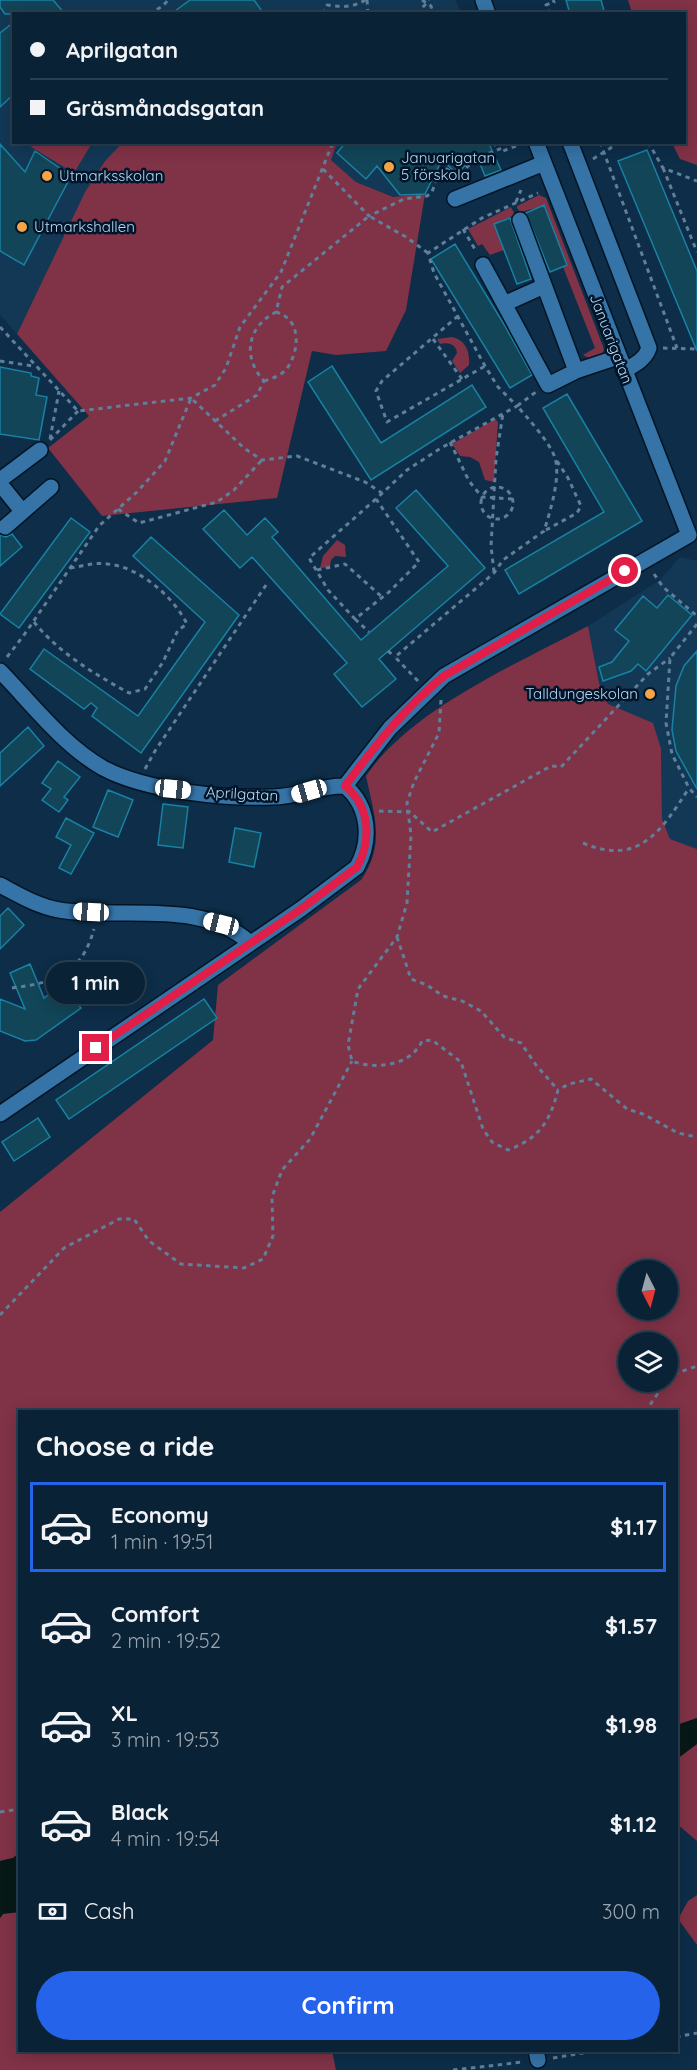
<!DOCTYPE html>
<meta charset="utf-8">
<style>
:root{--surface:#0a2236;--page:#182f42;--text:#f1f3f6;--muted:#99a4ad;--line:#2a3f51;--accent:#2563eb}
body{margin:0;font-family:Quicksand,sans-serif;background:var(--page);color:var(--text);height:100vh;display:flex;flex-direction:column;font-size:22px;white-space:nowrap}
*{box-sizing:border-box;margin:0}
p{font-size:20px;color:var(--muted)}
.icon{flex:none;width:33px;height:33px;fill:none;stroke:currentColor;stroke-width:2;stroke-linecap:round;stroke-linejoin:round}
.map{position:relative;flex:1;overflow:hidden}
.details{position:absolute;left:18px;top:1410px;width:660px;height:642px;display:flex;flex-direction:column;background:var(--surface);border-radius:0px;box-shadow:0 3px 15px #0003,0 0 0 2px var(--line)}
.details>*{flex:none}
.hud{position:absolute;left:12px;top:12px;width:674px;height:132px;border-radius:0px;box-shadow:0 3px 15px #0003,0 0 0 2px var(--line);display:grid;align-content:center;height:132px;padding:0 18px;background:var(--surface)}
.needle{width:39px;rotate:174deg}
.buttons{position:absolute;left:618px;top:1260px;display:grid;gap:12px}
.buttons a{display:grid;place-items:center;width:60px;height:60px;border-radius:50%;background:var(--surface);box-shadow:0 3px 15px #0003,0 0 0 2px var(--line);font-size:30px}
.end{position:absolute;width:27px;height:27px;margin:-14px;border:8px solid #e11d48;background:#fff;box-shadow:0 0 0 3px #fff}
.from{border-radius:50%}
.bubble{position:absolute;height:42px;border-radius:21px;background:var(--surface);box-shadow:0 3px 15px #0003,0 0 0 2px var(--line);font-size:20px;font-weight:800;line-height:42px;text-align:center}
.car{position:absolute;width:18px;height:36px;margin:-18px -9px;border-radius:8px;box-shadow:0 0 4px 2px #0007;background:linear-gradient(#fff 24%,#345 0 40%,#fff 0 76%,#345 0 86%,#fff 0)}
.hud b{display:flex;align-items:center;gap:21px;height:57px;font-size:22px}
.hud b+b{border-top:2px solid var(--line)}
.hud i{width:15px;height:15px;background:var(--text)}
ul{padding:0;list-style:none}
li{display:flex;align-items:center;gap:18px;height:90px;margin:0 12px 9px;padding:0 6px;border:3px solid transparent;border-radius:0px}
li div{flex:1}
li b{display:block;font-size:22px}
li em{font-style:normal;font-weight:800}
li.on{border-color:var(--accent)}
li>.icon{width:54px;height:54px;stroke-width:1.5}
h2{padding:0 18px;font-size:27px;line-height:72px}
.pay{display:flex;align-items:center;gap:15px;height:66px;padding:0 18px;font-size:22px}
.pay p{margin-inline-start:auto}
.primary-button{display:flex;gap:12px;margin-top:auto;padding:12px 18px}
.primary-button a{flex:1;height:69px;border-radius:36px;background:var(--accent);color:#fff;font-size:24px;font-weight:800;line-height:69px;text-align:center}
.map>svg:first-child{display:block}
.built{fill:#133855}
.green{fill:#803246;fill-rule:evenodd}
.water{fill:#071917}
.building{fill:#114557;stroke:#1981a4;stroke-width:1.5}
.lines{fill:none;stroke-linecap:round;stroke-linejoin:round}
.minor-casing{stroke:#031525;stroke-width:18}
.path{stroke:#5f7f9a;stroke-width:3;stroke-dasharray:4.5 4.5;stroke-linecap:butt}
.minor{stroke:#3673a6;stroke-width:15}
.route{stroke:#e11d48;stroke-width:8}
.poi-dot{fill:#f4a345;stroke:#001529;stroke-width:2}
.labels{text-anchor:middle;stroke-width:5;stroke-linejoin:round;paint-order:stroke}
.poi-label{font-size:15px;fill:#b9d8f4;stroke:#001529;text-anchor:start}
.street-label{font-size:15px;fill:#b9d8f4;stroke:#001529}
</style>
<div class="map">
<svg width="697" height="2070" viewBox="0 0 697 2070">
<rect width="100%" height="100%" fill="#0d2d48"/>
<!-- built -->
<path class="built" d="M0 0H456L461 13 14 14V142L122 143 105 161 85 192 17 334 0 315Z
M337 143H502L491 147 485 144 457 174 441 160 425 194 393 197 356 182 331 160Z
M680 557 697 561V849L670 839 662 819 661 749 626 712 608 704 599 683 588 626 660 580Z"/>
<!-- green -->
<path class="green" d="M628 0H697V165L680 159 672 143 684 142V14L632 13Z
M33 143 34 142 92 143 74 173 31 147Z
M122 143H337L331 160 356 182 393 197 425 194 406 310 386 351 336 355 312 351 277 498 102 516 48 448 89 416 17 334 85 192 105 161Z
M539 195 546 198 604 349 602 355 589 358 583 355 595 348 563 267 567 265 545 206 520 212 517 208V206Z
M511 207 515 215 494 224 504 250 490 255 482 244 478 246 468 229Z
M452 337C466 340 470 352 469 365L460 373 452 361 457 353C456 344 448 342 440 344L437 339Z
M495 419 498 422 494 482 485 480 479 462 470 457 460 456 452 444Z
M337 540 345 545 346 557 335 556 331 560 330 567 320 568 323 556Z
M588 626 599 683 608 704 653 723 661 749 662 819 670 839 697 849V1718L677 1725 676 1412H20V1853L13 1858 0 1861V1212L213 1040 218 985 361 880C386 844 374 815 366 776 411 709 517 664 588 626ZM628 1270H668V1310H628ZM628 1342H668V1382H628Z
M697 1744V1841L677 1824 676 1759Z
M697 1895V1945L678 1919 688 1901Z
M19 1912 20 2050 326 2051H332L336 2070H0V1918L3 1913Z"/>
<!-- water -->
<path class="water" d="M697 1718V1744L677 1759V1725Z
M19 1853V1912L3 1914 0 1918V1861L13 1858Z"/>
<!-- building -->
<path class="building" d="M0 0H53L65 14H5L0 7Z
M190 0H254L264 14H171Z
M566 0H601L605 14H570Z
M14 22V94L0 107V33Z
M346 142H488L501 170 485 176 476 154 457 174 442 160 425 194 400 195 377 166 366 179 337 153Z
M0 144 25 172 35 151 71 176 24 265 0 251Z
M647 150 697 271V351L618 161Z
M544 205 567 265 550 272 526 213Z
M510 218 531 279 517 284 494 224Z
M455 244 505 326 532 375 510 388 431 259Z
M332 366 381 443 472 385 486 407 371 480 308 382Z
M0 367 31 373V376L39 378 36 395 47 397 39 440 0 434Z
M567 394 642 521 519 594 505 570 604 512 543 408Z
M416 490 485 568 379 659 396 679 362 707 334 674 347 663 252 557 240 568 203 529 224 510 247 535 265 518 278 532 272 537 361 640 448 566 396 508Z
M71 518 90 532 19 628 0 614Z
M12 534 22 547 0 566V535L6 537Z
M151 537 239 615 141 753 92 716 97 708 91 703 84 709 30 669 44 649 138 716 205 622 133 556Z
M668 595 692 615 646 671 638 664 631 671 603 681 599 667 612 662 629 641 615 630 643 596 657 608Z
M697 651V789L676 751 672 730 676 686 684 666Z
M28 727 44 746 0 786V753Z
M58 761 80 777 64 797 68 800 59 812 42 800 51 789 42 783Z
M108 790 133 800 118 837 93 827Z
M163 804 188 807 183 848 158 845Z
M66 818 94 833 71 874 59 868 71 845 56 837Z
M235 828 261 833 254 867 229 862Z
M8 908 24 925 0 949V916Z
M30 964 44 998 63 984 81 1008 36 1040 25 1041 0 1031V999L25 1009 10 973Z
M204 999 217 1018 69 1119 56 1100Z
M38 1118 50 1137 14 1161 2 1142Z"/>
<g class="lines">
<defs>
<path id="minor" d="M483 0 488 14
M536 142 689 535
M570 142 649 348C645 360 634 365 624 371
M455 199 544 163
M520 220 576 371
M483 265 548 385 576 371 618 357
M504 304 544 286
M0 480 40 450
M0 484 22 511
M5 527 51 487
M0 671C32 704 63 745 103 768 146 791 225 799 273 797 298 797 321 785 345 786
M345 786 390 728 444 676 689 535
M0 885C19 895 37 906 59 910 120 920 201 898 250 943
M0 1114 301 909 357 867C372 840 369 806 345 786
M536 2050 538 2060"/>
</defs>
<!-- minor casing -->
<use href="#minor" class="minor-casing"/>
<!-- path -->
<path class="path" d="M367 0 368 14
M422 0 431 6 433 14
M149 14 163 6 168 0
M323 14 327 5C341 7 353 8 365 0
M417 14 429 0
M550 14 546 5 554 2 553 0
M494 142 498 150
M600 142 677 348
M648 142 663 168 697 181
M593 159 620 142
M663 168 697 252
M323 169 369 216 404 199 427 196 432 192 438 175 447 169 457 177 475 159 502 148 503 151 521 144
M516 202 521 190
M463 229 476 251
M458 316 382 381 376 391 387 422 485 366
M0 327 78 411 191 398 215 385 226 368 240 327 281 272 333 142
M433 339 462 379
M663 348 697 349
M0 361 33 366
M264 381C273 378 283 375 288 367 300 348 301 319 276 312
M215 421 257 395 264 381C242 357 247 327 276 312L282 287 369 216 406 237 428 253
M50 439 59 391
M50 440 78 411
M450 442 469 481 482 497 513 499
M481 503a16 16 0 1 1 32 0a16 16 0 1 1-32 0Z
M376 499 309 558 328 590 355 619 389 592 419 562 376 499 407 470 441 448 517 406 498 387 485 366 434 273 428 253 482 218 538 193
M118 509 139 523 217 502 234 490 262 460
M546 530 577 513 581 506 568 478 555 458
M317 570 345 564 382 597
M494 572 491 546 496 459 503 413
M654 574 663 587 697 616
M355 619 369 632
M34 622C58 652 94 674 129 693L145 689 163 662 178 630 187 624C173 596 139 567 108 564 95 562 83 566 71 568
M697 624 670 658 666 723 672 754 689 788 697 797
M388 651 395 657
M7 657 24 635 99 526 137 492 165 461 191 398 244 448 262 460 297 456 365 482 382 493
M418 681 395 657 494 573 503 560 544 531C550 512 561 477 555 458 551 444 527 417 517 406L536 392
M441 700 439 733 414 782 407 803 411 835 407 903 397 937 358 989 348 1045 352 1061C375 1070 411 1066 422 1041L432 1040 461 1062 483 1129 492 1142 508 1150C540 1138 550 1121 558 1090L569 1084 591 1079 627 1109 643 1114 678 1133 697 1137
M145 769 155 751 266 585
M379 811 410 812 432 832 551 766 561 767 648 674 670 658
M583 843C639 867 662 830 689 788
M397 937 411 979 427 985 443 996 462 1001 481 1011 504 1037 521 1043 536 1065 558 1090
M12 988C56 982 81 975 94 929
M0 1315 64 1248 119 1219H134L149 1241 181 1264 244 1268 263 1259 273 1236 272 1197 282 1170 310 1139 352 1061
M668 1380 671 1375 697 1366
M645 1412 666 1382
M0 1812 20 1809
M676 2037 697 2033
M553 2058 601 2050
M453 2070 523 2062"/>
<!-- minor -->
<use href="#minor" class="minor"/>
</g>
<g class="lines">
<!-- route -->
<path class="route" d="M96 1048 301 909 357 867C372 840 370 806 345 786 375 746 405 707 444 676L625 571"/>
</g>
<!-- markers -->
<g class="poi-dot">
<circle cx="389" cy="167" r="6"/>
<circle cx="47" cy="176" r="6"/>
<circle cx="22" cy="227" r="6"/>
<circle cx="650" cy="694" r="6"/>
</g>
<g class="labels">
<!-- poi labels -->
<g class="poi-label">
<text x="401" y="163">Januarigatan<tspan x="401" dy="17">5 förskola</tspan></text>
<text x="59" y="181">Utmarksskolan</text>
<text x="34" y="232">Utmarkshallen</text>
<text x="638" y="699" text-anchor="end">Talldungeskolan</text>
</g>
<!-- street labels -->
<g class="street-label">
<text transform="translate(611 339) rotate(69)" y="5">Januarigatan</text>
<text transform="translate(242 794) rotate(3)" y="5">Aprilgatan</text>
</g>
</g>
</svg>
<div class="buttons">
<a><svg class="needle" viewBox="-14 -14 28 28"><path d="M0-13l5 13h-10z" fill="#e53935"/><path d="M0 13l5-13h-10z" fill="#99a4ad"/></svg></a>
<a><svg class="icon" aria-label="layers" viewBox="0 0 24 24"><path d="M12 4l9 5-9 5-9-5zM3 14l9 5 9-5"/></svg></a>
</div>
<i class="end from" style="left:625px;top:571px"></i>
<i class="end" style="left:96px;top:1048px"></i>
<div class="bubble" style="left:46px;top:962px;width:99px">1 min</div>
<i class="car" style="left:173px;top:789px;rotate:96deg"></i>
<i class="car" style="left:309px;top:791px;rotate:254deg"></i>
<i class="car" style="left:91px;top:912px;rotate:273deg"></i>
<i class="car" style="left:221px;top:924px;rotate:284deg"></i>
<div class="hud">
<b><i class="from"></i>Aprilgatan</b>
<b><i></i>Gräsmånadsgatan</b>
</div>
<section class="details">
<h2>Choose a ride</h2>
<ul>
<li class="on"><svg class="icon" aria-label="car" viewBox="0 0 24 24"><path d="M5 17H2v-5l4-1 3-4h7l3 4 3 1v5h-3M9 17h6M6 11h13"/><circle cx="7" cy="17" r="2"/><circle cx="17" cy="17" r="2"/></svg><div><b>Economy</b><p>1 min · 19:51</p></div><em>$1.17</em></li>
<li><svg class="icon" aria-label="car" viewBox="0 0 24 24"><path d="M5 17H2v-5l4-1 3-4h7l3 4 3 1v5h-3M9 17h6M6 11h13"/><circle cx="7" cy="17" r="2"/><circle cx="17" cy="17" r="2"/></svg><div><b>Comfort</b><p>2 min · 19:52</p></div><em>$1.57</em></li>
<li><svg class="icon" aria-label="car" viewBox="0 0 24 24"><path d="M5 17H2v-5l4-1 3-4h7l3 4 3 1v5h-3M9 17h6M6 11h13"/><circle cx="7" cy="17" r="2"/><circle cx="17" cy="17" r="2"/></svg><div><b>XL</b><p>3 min · 19:53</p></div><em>$1.98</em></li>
<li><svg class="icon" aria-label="car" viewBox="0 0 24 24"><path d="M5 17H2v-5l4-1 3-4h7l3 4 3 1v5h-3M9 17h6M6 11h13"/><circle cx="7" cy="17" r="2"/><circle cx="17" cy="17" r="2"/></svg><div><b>Black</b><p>4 min · 19:54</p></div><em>$1.12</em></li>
</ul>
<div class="pay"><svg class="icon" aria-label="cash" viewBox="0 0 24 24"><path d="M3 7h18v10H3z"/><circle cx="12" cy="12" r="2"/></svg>Cash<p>300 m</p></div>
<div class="primary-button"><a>Confirm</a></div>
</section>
</div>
